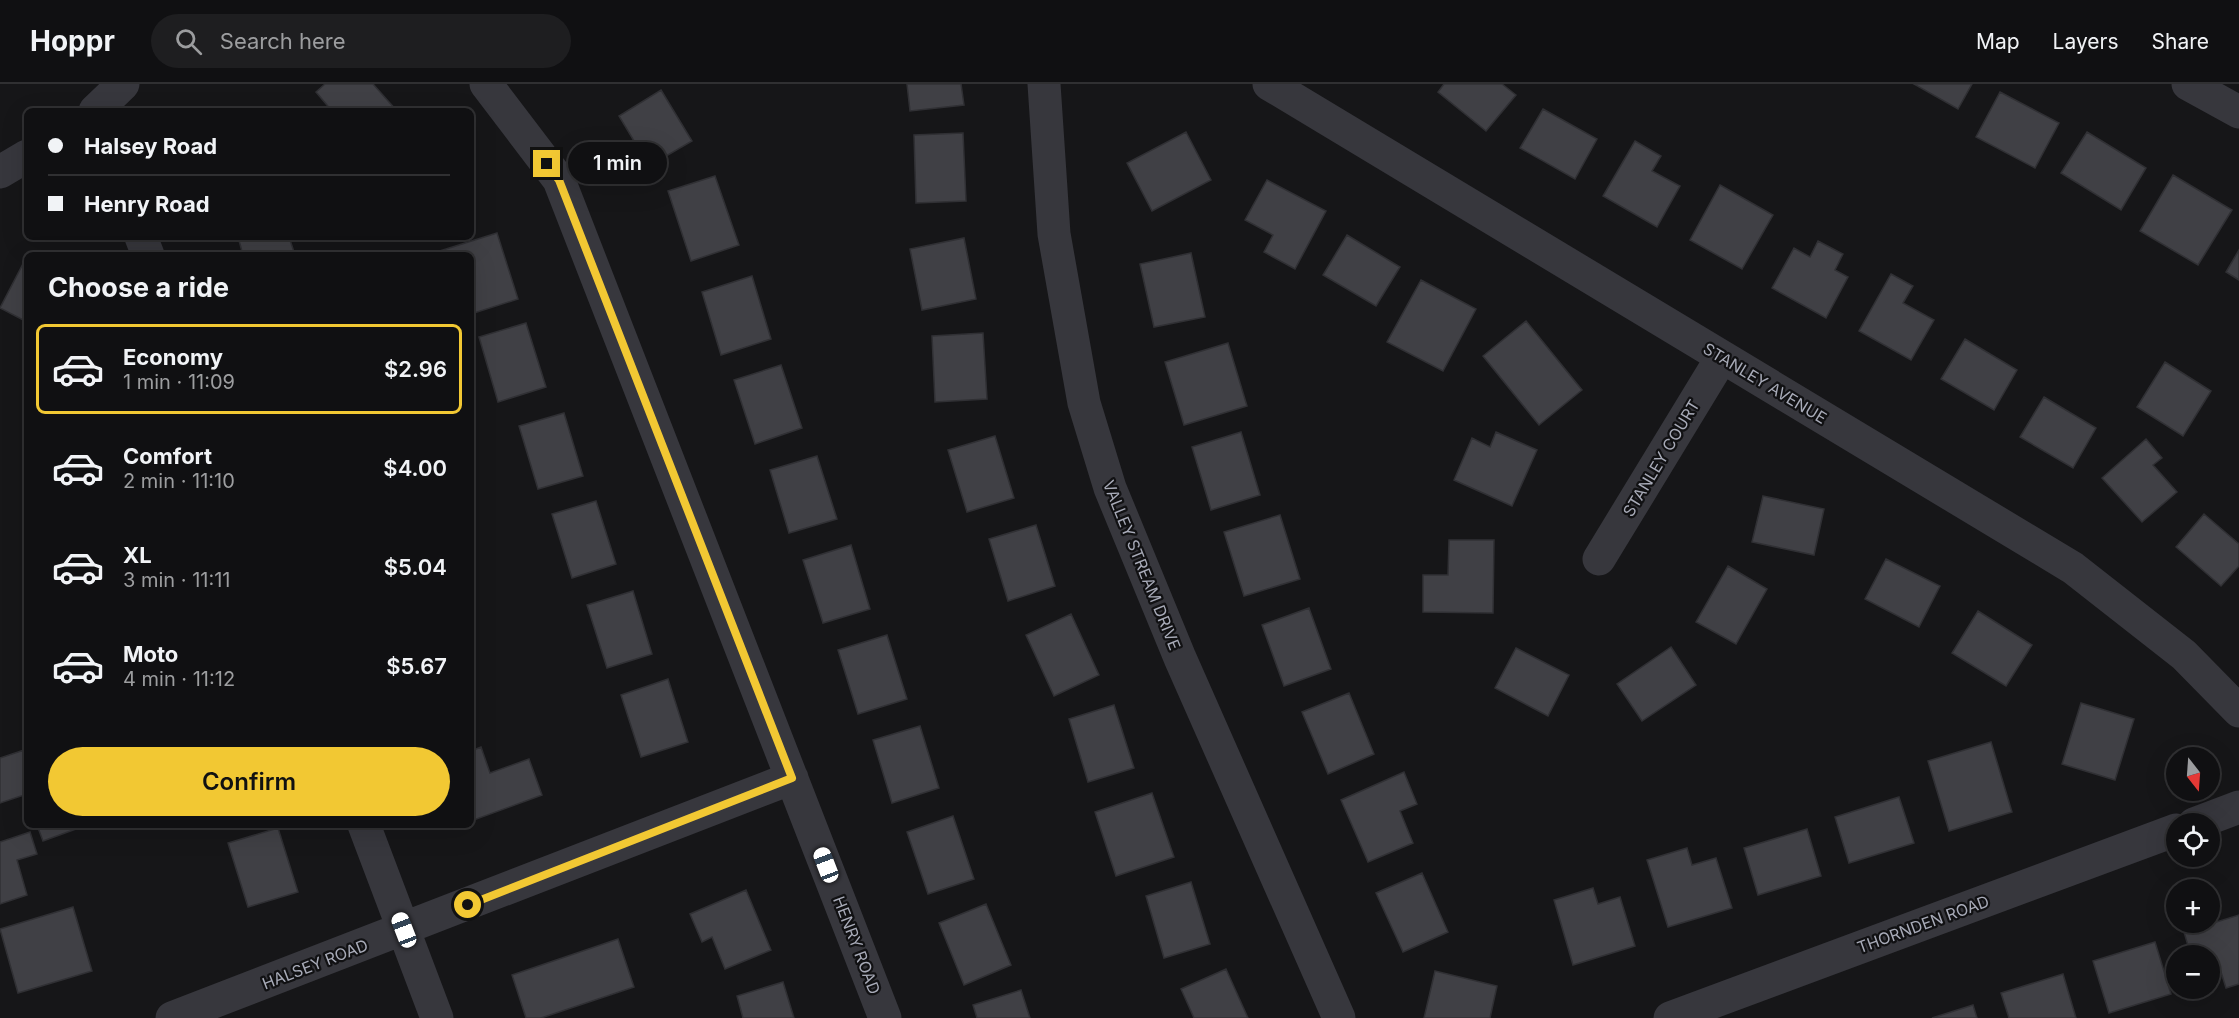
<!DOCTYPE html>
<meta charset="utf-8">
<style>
:root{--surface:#101012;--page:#1e1e20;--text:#f1f3f6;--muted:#9c9d9f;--line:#303032;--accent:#f2c833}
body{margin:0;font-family:Inter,sans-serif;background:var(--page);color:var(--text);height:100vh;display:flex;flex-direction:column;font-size:22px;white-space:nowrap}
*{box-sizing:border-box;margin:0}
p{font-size:20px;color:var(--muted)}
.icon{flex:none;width:33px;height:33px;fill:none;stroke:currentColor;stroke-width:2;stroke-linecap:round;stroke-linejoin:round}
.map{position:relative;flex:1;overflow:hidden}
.details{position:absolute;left:24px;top:168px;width:450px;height:576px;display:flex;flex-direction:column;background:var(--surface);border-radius:9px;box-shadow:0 6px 24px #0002,0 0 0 2px var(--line)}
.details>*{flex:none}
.guide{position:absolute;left:24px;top:24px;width:450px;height:132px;border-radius:9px;box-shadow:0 6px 24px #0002,0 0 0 2px var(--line);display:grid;align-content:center;height:132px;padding:0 24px;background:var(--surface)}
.needle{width:39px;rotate:163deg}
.buttons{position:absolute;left:2166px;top:663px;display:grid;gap:12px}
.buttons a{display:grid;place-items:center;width:54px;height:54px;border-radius:50%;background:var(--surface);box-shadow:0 6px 24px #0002,0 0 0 2px var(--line);font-size:30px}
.end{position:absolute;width:27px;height:27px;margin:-14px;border:8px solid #f2c833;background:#111;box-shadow:0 0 0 3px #111}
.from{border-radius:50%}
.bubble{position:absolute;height:42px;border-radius:21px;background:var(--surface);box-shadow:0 6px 24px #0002,0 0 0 2px var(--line);font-size:20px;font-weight:600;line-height:42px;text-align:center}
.car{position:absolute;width:18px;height:36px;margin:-18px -9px;border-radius:8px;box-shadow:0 0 4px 2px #0007;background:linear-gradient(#fff 24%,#345 0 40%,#fff 0 76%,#345 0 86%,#fff 0)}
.guide b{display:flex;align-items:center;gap:21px;height:57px;font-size:22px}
.guide b+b{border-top:2px solid var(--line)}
.guide i{width:15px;height:15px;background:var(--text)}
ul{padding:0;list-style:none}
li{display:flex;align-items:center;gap:18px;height:90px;margin:0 12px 9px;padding:0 12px;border:3px solid transparent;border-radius:9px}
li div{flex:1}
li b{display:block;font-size:22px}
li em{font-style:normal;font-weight:600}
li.active{border-color:var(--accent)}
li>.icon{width:54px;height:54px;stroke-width:1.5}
h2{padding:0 24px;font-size:27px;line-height:72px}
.button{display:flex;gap:12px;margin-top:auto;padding:12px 24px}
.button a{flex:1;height:69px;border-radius:36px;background:var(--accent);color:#111;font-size:24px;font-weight:600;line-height:69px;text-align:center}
header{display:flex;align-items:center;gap:36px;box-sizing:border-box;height:84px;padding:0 30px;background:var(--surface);border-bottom:2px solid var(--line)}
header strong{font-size:28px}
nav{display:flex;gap:33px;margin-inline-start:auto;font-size:21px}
.search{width:420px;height:54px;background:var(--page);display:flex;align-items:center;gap:15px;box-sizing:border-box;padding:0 21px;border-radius:33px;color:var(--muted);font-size:22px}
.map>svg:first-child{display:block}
.building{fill:#404045;stroke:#303034;stroke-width:1.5}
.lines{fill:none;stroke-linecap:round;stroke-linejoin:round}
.minor{stroke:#37373d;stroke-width:33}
.route{stroke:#f2c833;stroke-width:8}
.labels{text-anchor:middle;stroke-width:4.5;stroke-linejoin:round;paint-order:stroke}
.street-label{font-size:16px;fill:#a8abb8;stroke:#111113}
</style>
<header>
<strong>Hoppr</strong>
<div class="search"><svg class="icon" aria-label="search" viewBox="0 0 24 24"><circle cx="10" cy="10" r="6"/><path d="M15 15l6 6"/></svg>Search here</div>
<nav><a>Map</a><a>Layers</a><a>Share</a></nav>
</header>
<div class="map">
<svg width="2239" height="934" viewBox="0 0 2239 934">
<rect width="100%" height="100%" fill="#161618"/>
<!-- building -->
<path class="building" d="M325 0H373L397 27H332L316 8Z
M907 0H961L964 21 910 27Z
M1444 0H1502L1516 11 1486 47 1438 8Z
M1914 0H1972L1958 25Z
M661 6 692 57 649 82 619 32Z
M2000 8 2059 39 2035 84 1976 53Z
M1543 25 1597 55 1575 95 1520 64Z
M1186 48 1211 96 1152 127 1127 79Z
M2087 48 2146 84 2121 126 2061 89Z
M963 49 966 117 916 119 914 51Z
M1635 57 1661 72 1652 87 1680 102 1657 143 1603 112Z
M2173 91 2232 126 2198 181 2140 147Z
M715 92 739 161 691 177 668 107Z
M1267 96 1326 127 1295 185 1264 168 1273 151 1245 136Z
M1720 101 1773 131 1742 185 1690 156Z
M497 149 518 215 471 230V171H427Z
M1347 151 1400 183 1376 222 1323 191Z
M238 153H289L295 171H243Z
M964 154 976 215 922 226 910 165Z
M1818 157 1843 170 1835 186 1848 193 1826 234 1772 204 1794 164 1810 173Z
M2239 166V196L2226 188Z
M1191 169 1205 233 1154 243 1140 180Z
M26 174 27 175V238L0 224Z
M1891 190 1913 202 1903 219 1934 236 1911 276 1859 247Z
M752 192 771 255 721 271 702 208Z
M1421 196 1476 225 1443 287 1387 258Z
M1526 237 1582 306 1539 341 1483 272Z
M526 239 546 303 498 318 479 253Z
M983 249 987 315 935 318 932 252Z
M1965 255 2017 286 1994 326 1941 295Z
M1228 259 1247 322 1184 341 1165 278Z
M2165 278 2211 307 2183 352 2137 323Z
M781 281 802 344 755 360 734 296Z
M2044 313 2096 344 2073 384 2020 353Z
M564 329 583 392 538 405 519 342Z
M1241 348 1260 411 1211 426 1192 363Z
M1496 348 1537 366 1512 422 1454 396 1472 354 1490 363Z
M995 352 1014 414 967 428 948 366Z
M2146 355 2162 374 2153 381 2177 408 2142 438 2102 394Z
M817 372 837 435 789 449 770 386Z
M1763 412 1824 425 1814 471 1752 458Z
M596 417 616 480 572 494 552 430Z
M2204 430 2239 460V482L2221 502 2176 463Z
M1280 431 1300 495 1244 512 1224 448Z
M1036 441 1055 502 1008 517 989 455Z
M1449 456H1494L1493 529 1423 528V491H1448Z
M851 461 870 525 823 539 803 476Z
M1886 475 1940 502 1919 543 1865 515Z
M1728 482 1767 505 1736 560 1696 538Z
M633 507 652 570 607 584 587 521Z
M1309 524 1331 585 1284 602 1262 541Z
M1978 527 2032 561 2006 602 1952 569Z
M1071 530 1099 591 1054 612 1026 551Z
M887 551 907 615 858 630 838 566Z
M1671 563 1696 601 1642 637 1617 600Z
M1516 564 1569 591 1548 632 1495 604Z
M668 595 688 658 641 673 621 611Z
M1349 609 1374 670 1328 690 1302 628Z
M2081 619 2134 635 2115 696 2062 680Z
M1114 621 1134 684 1088 698 1069 635Z
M920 642 939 704 892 719 873 656Z
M1991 658 2012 728 1949 747 1928 677Z
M481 663 490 689 529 675 542 711 471 737V667Z
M24 666 27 677V710L0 719V674Z
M1404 688 1417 720 1400 727 1413 759 1368 778 1341 716Z
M1152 709 1174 773 1116 792 1095 728Z
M1899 713 1914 759 1849 779 1835 733Z
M953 732 974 795 928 810 907 748Z
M37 741H75L76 745 43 757Z
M278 744 298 808 248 823 228 759Z
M1807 745 1821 792 1758 811 1744 764Z
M30 748 37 770 17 776 27 811 0 820V758Z
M1687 764 1692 781 1716 774 1732 824 1668 843 1647 776Z
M1422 789 1448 848 1403 868 1376 809Z
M1191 798 1210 860 1164 874 1146 812Z
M1593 804 1598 820 1620 813 1635 862 1573 881 1554 816Z
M746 806 771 866 725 885 712 853 702 858 690 830Z
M986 820 1011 881 964 901 939 839Z
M73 823 92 887 18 909 0 845Z
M2239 831V900L2226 904 2221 888 2210 891V872H2191L2184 848Z
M618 855 634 903 541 934H526L512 891Z
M2155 858 2171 910 2109 929 2093 877Z
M1226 885 1248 934H1194L1181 905Z
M1435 887 1497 902 1490 934H1424Z
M2063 890 2076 934H2009L2001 909Z
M783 898 794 934H743L737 912Z
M1021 906 1030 934H977L973 921Z
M1973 921 1977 934H1932Z"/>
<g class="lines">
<!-- minor -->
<path class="minor" d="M486 0 559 96 885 934
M1044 0 1054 150 1084 319 1110 404 1180 574 1339 934
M1269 0 2073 484 2184 571 2239 627
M2188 0 2239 28
M95 27 123 0
M0 88 27 72
M141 153 148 171
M1599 475 1722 273
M2194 740 2239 723
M364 741 437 934
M172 934 792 694
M1670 934 2176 746"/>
</g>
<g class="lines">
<!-- route -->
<path class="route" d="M468 821 792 694 559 96 547 80"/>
</g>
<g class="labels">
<!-- street labels -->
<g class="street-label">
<text transform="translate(1765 299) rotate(31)" y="6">STANLEY AVENUE</text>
<text transform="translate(1661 374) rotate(-59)" y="6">STANLEY COURT</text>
<text transform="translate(1142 481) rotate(68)" y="6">VALLEY STREAM DRIVE</text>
<text transform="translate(1923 840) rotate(-20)" y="6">THORNDEN ROAD</text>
<text transform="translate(857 861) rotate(69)" y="6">HENRY ROAD</text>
<text transform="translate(315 880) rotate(-21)" y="6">HALSEY ROAD</text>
</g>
</g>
</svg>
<div class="buttons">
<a><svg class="needle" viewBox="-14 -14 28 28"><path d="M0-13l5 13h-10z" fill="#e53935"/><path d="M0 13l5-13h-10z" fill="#9c9d9f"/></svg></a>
<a><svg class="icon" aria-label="locate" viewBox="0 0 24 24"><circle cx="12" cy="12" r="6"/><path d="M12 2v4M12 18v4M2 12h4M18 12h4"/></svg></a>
<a>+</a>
<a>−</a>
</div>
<i class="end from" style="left:468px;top:821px"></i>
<i class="end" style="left:547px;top:80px"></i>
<div class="bubble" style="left:568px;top:58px;width:99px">1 min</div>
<i class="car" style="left:826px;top:781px;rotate:339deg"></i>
<i class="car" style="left:404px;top:846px;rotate:339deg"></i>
<div class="guide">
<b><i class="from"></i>Halsey Road</b>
<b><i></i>Henry Road</b>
</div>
<section class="details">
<h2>Choose a ride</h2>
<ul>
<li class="active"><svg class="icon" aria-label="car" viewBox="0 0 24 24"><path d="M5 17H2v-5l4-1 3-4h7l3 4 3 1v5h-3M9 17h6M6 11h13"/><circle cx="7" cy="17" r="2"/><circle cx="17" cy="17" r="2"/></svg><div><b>Economy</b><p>1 min · 11:09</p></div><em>$2.96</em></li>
<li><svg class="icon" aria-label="car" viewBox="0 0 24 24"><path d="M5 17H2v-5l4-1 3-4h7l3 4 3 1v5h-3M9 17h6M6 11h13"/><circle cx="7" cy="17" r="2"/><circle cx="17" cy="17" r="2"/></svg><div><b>Comfort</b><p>2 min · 11:10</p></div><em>$4.00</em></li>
<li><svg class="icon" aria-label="car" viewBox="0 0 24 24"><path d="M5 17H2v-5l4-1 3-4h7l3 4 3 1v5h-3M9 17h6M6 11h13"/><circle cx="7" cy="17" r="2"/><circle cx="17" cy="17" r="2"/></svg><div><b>XL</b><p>3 min · 11:11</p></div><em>$5.04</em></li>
<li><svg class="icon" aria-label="car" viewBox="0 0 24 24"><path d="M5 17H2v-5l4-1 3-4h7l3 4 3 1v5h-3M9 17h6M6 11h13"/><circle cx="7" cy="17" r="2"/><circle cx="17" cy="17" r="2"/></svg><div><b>Moto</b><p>4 min · 11:12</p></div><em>$5.67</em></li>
</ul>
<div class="button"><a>Confirm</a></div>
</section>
</div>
